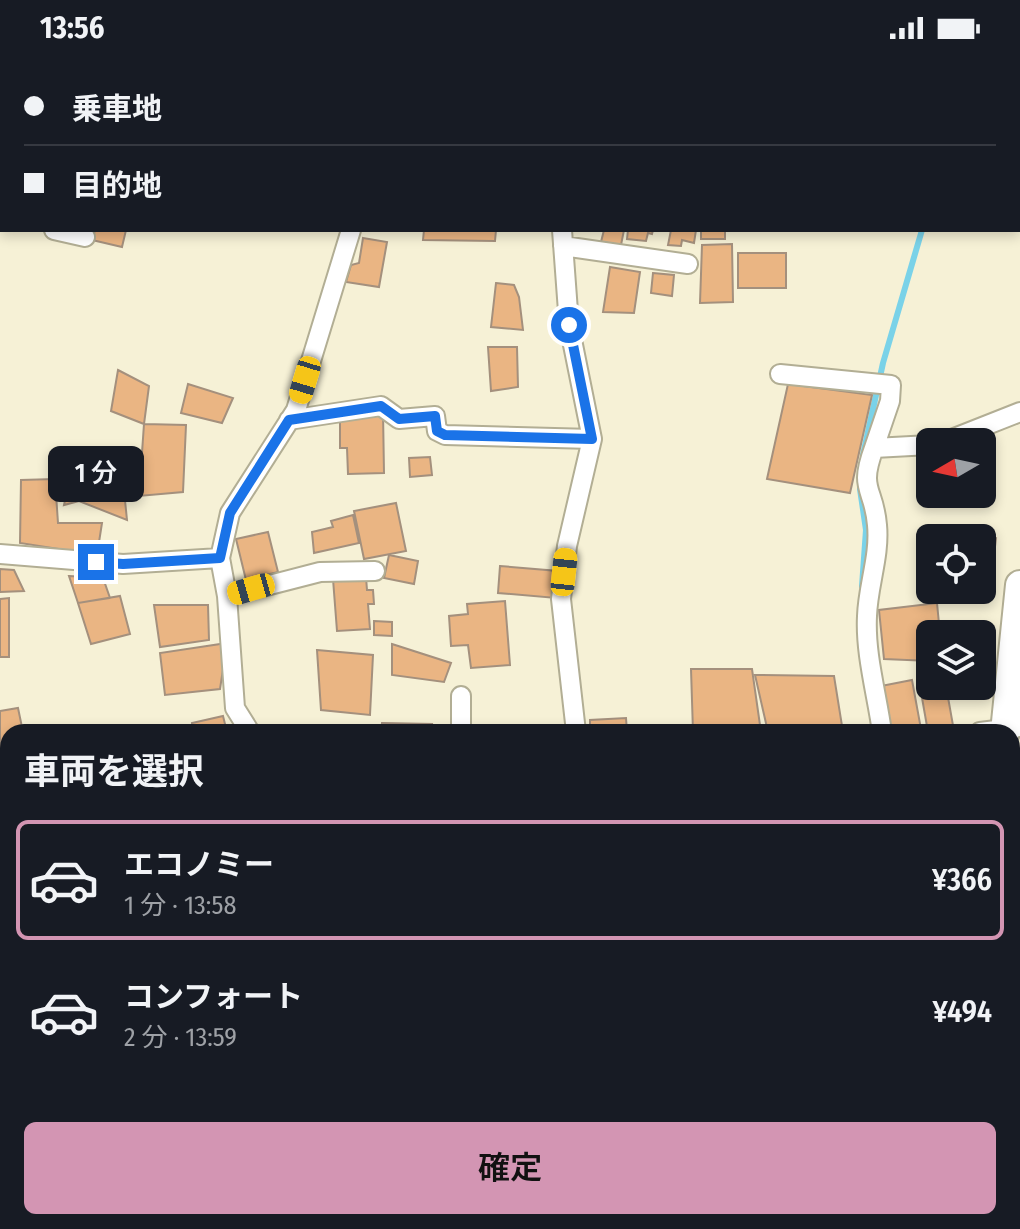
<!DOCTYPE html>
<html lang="ja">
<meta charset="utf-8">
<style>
:root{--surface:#171b24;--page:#20242c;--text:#f1f3f6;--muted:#9ea1a6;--line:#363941;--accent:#d395b3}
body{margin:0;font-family:"Fira Sans Condensed","Noto Sans JP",sans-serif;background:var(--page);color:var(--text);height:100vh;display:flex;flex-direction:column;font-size:30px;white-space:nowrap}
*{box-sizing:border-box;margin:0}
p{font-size:26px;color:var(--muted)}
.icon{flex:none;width:44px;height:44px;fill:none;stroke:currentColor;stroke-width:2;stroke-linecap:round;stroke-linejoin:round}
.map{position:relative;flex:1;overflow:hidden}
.sheet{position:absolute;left:0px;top:668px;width:1020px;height:506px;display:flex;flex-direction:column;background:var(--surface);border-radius:24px 24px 0 0;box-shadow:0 4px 12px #0003}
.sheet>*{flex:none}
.guide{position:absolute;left:0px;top:0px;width:1020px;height:176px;box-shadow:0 4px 12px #0003;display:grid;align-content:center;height:176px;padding:0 24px;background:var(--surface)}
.needle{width:52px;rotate:261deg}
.buttons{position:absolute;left:916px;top:372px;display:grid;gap:16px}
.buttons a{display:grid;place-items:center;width:80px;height:80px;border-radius:12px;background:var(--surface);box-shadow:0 4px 12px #0003;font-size:40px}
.end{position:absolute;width:36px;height:36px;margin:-18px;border:10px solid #1a73e8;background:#fff;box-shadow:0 0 0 4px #fff}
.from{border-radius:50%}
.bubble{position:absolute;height:56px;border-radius:12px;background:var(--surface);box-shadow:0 4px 12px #0003;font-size:26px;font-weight:600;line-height:56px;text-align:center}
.car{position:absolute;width:24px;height:48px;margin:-24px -12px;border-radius:10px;box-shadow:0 0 6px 2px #0007;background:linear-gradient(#f5c518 24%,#345 0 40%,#f5c518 0 76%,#345 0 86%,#f5c518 0)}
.guide b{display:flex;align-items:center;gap:28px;height:76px;font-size:30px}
.guide b+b{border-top:2px solid var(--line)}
.guide i{width:20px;height:20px;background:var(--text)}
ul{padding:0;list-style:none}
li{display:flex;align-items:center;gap:24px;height:120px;margin:0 16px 12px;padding:0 8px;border:4px solid transparent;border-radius:12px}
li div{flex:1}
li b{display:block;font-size:30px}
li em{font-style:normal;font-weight:600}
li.on{border-color:var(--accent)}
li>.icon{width:72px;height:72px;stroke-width:1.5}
h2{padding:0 24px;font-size:36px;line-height:96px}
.cta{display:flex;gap:16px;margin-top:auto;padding:16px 24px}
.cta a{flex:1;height:92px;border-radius:12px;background:var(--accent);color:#111;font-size:32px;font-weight:600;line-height:92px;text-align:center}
.status{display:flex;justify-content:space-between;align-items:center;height:56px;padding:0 40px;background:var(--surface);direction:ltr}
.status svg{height:22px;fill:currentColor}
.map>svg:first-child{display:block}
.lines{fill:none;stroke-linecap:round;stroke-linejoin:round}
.stream{stroke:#7ad2e8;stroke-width:6}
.building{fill:#eab583;stroke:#a4907d;stroke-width:2}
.minor-casing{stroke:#b2ae94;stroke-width:22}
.primary-casing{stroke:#b2ae94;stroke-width:32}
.minor{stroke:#fff;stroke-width:18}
.primary{stroke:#fff;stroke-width:28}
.route{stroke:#1a73e8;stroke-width:10}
</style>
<div class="status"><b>13:56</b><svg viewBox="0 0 49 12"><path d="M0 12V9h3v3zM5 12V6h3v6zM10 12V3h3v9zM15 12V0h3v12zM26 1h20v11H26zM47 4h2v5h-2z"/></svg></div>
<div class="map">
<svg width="1020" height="1173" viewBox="0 0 1020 1173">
<rect width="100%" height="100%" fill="#f6f1d6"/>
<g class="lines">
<!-- stream -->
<path class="stream" d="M954 0V2
M863 399 883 307 922 174
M860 433 866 474 862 530
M191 1173 197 1166"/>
</g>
<!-- building -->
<path class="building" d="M95 174H126L122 191 92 184Z
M424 174H496L495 185 423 184Z
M604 174H624L621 189 601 186Z
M628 174H653L652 178 648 177 646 185 627 183Z
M671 174H696L694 187 682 184 681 190 668 189Z
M701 174H725V183H701Z
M363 182 387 186 379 231 346 226 351 209 359 207Z
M732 188 733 246 700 247 702 189Z
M738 197H786V232H738Z
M610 211 640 216 634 257 603 256Z
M653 217 674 219 672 240 651 237Z
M496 227 514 229 519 241 523 274 491 271Z
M488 291H517L518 331 491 335Z
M118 314 149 330 144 368 111 355Z
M188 328 233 342 222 367 181 357Z
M788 328 872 339 850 437 767 423Z
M383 356 384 417 348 418 347 392H340V364Z
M144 368 186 369 183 436 139 440Z
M430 401 432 419 410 421 409 402Z
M122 415 127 464 79 445 64 449 70 421Z
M55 423 58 467H102L97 499 20 487 21 424Z
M396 447 406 495 364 503 354 455Z
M353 459 359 487 314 497 312 476 333 471 331 465Z
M268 476 278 516 246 524 236 483Z
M947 476 996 482 990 533 982 531V482H947Z
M389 499 418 505 414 528 384 522Z
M500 510 558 515 556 542 498 537Z
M0 513 14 514 24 535 0 536Z
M69 520 103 522 110 542 78 547Z
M366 521 367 534H373L374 548H368L370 573 337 575 333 523Z
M120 540 130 578 91 588 78 547Z
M9 542V601H0V543Z
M505 545 510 609 471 612 468 589 451 590 449 560 468 558 467 548Z
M937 547 940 578H930V605L884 603 879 554Z
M154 549H208L209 584 160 591Z
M374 565 392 566V580L374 579Z
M227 587 220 633 165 639 160 597Z
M392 588 451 607 444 626 392 619Z
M317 594 373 599 370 659 321 654Z
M691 613H752L761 676H693Z
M930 617V630H946L954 675 928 676 918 619Z
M755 619 834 620 843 676H768Z
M912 624 921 673 890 676 881 630Z
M18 652 23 676H8V696L0 698V655Z
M223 660 227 676H193L192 667Z
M626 662 627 676H590V664Z
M382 667 432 668 431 676H381Z
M1020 722V772H1013Z
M8 723V759L1 760 0 724Z
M1012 868 1020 870V1018L1012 1017Z
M386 1166H416V1173H386Z
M646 1166H699L698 1173H646Z
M877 1166H921L922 1173H835L834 1171Z"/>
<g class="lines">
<defs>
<path id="minor" d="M521 0V2
M547 2 556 0
M759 2V0
M0 161H2
M54 174 85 181
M562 174 569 269 592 383 567 490 561 543 576 676
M563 190 688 208
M780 318 891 329 890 345 874 392 930 389
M289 364 381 350 399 363 435 360 437 375 445 379 592 383
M944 386 1020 356
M874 392C858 435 874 431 877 469 880 500 868 529 867 560 865 598 877 639 882 676
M0 498 123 508 220 502
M227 540 320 516 375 515
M250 676 235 652 227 540 220 502 230 457 296 354 351 174
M461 676V640
M980 676 1020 671
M0 766 8 765
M0 840 8 839
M0 1106 8 1107
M233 1166 237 1173
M539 1166 540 1173
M990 1166 1020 1172
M165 1173 173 1166"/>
<path id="primary" d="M1005 676 1020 529
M953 1173 954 1166"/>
</defs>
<!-- minor casing -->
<use href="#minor" class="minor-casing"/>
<!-- primary casing -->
<use href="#primary" class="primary-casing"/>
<!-- minor -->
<use href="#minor" class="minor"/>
<!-- primary -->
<use href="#primary" class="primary"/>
</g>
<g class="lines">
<!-- route -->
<path class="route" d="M96 506 123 508 220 502 230 457 289 364 381 350 399 363 435 360 437 375 445 379 592 383 569 269"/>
</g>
</svg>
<div class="buttons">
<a><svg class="needle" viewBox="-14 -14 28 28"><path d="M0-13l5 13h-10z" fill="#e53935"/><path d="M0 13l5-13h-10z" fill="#9ea1a6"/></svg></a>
<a><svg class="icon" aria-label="locate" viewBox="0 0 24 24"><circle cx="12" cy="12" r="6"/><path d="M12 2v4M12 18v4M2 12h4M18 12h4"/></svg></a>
<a><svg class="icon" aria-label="layers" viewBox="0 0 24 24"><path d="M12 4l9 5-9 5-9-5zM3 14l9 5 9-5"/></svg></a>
</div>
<i class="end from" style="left:569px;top:269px"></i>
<i class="end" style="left:96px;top:506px"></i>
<div class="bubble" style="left:48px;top:390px;width:96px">1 分</div>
<i class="car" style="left:305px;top:324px;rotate:197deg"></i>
<i class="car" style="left:564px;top:516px;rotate:6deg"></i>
<i class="car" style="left:251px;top:533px;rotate:254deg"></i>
<div class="guide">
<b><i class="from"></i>乗車地</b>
<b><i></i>目的地</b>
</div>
<section class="sheet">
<h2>車両を選択</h2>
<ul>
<li class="on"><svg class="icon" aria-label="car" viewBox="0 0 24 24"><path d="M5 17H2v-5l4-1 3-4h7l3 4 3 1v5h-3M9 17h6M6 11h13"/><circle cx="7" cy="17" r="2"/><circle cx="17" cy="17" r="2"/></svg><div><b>エコノミー</b><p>1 分 · 13:58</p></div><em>¥366</em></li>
<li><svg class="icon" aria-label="car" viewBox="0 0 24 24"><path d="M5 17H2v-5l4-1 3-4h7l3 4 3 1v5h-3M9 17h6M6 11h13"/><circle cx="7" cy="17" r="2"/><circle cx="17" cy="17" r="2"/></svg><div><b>コンフォート</b><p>2 分 · 13:59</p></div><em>¥494</em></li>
</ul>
<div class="cta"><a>確定</a></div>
</section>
</div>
